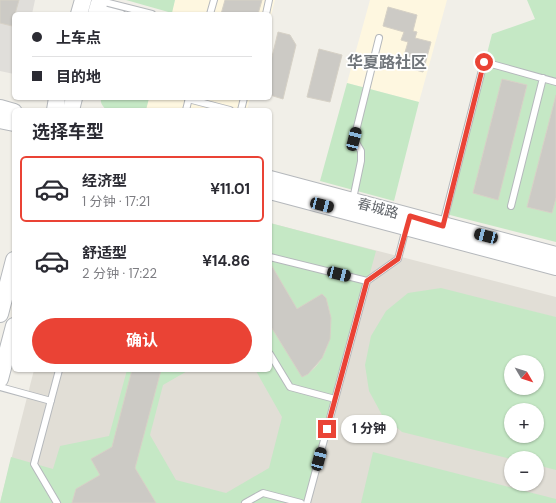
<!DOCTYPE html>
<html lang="zh">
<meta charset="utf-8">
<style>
:root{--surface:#fff;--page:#f2f2f3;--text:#2b2b33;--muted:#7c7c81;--line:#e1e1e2;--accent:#ea4335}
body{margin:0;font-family:"DM Sans","Noto Sans SC",sans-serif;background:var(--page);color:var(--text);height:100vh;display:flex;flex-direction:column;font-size:15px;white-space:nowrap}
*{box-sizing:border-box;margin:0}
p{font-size:13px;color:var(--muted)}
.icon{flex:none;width:22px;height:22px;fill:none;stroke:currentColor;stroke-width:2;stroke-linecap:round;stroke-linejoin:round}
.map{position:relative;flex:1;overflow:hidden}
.side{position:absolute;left:12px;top:108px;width:260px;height:264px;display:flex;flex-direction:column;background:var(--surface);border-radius:6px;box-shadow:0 1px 3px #0004}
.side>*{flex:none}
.guide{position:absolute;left:12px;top:12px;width:260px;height:88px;border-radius:6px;box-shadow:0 1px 3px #0004;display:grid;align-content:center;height:88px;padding:0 20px;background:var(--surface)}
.needle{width:26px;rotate:129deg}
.tools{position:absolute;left:504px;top:355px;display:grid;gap:8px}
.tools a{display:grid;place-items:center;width:40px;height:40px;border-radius:50%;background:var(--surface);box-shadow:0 1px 3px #0004;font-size:20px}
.end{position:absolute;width:18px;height:18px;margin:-9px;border:5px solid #ea4335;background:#fff;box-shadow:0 0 0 2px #fff}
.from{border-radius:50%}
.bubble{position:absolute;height:28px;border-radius:14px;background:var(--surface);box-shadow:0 1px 3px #0004;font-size:13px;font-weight:700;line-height:28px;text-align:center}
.car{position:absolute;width:12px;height:24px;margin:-12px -6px;border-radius:5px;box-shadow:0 0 3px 1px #0007;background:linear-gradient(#222 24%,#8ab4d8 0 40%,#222 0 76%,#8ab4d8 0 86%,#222 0)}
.guide b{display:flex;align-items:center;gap:14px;height:38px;font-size:15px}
.guide b+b{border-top:1px solid var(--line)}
.guide i{width:10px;height:10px;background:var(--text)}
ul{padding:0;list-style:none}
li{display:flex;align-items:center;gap:12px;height:66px;margin:0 8px 6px;padding:0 12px;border:2px solid transparent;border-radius:6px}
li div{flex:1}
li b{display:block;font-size:15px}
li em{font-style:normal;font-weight:700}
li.selected{border-color:var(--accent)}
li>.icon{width:36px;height:36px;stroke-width:1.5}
h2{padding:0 20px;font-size:18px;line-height:48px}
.button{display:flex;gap:8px;margin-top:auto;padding:8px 20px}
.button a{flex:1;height:46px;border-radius:24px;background:var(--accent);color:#fff;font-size:16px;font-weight:700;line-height:46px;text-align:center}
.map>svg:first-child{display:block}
.commercial{fill:#fef7e0}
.industrial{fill:#e0deda}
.education{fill:#e1ded6;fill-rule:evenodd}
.green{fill:#c5e8c5;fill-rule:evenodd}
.building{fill:#cccac5;stroke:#d6d1c6}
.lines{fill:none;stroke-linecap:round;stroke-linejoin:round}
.service-casing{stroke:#b5b8bc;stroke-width:8}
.tertiary-casing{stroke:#b5b8bc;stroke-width:18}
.service{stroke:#fff;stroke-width:6}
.tertiary{stroke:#fff;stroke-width:16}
.route{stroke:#ea4335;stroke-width:5}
.labels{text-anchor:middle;stroke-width:3.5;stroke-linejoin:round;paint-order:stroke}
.street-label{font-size:14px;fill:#5f6368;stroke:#fff}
.quarter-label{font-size:16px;font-weight:bold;fill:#70757a;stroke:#fff}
</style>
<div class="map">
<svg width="556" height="503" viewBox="0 0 556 503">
<rect width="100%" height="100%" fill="#f1efe8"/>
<!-- commercial -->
<path class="commercial" d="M175 0H275L270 20V14H171Z
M370 0H447L419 102 347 83Z
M149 98H250L247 110H146Z"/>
<!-- industrial -->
<path class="industrial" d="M0 0H35L32 14H14V74L0 71Z"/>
<!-- education -->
<path class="education" d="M270 223 556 297V503H0L34 370H270ZM511 362H537V388H511ZM511 410H537V436H511ZM511 458H537V484H511Z"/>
<!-- green -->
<path class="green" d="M126 0H175L172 13Z
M527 0H556V95L527 207 552 213 556 198V242L446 214 492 34 535 19ZM502 79 527 85 497 199 473 193Z
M347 83 419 102 394 201 320 181Z
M101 98H149L146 110H107C103 107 100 103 101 98Z
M270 223 376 251 307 503H156L135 468 161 370H189L163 385 150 435 176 480 226 493 269 468 282 417 256 371 251 370H270V325L302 377C330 365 340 317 322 294L297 309 270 263Z
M441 288 556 317V470L537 465V458L511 459 402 432 382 415 369 391 365 365 371 336 386 311 408 293ZM511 362H537V388H511ZM511 410H537V436H511Z
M127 370H132L112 447 91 459 100 475 76 489 72 503H0L11 457 53 469 60 446 109 436Z
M373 452 556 499V503H361Z"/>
<!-- building -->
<path class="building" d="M0 0H19L15 14H14L12 26 0 23Z
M225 0H262L258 14H221Z
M388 7 417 15 413 31 417 32 415 38 431 42 423 72 401 66 408 42 401 40 404 32 383 26Z
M278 32 290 35 296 45 283 99 270 95V65Z
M319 49 342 55 330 102 307 97Z
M502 79 527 85 498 200 473 193Z
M556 95V198L552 213 527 207Z
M270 263 297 309 322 294 326 298 331 318 330 339 322 358 308 374 302 377 270 325Z
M132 370H161L135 468 156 503H72L76 489 100 475 91 459 112 447Z"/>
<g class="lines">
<defs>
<path id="service" d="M101 1 152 14
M99 8 122 14
M210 14 214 0
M266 14 269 0
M188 99 230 110
M186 110 189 98
M241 110 244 98
M353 199 361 161V151L354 139 379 38
M511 206 543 78
M443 224 484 62 556 82
M270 257 367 281 307 503
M367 281 398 259 406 228
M270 354 290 387 335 399
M0 387 51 401
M57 503 34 464 59 370
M245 503 263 493 301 503"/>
<path id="tertiary" d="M79 14 83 0
M96 14 100 0
M0 108 14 112
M55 110 57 98
M71 110 74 98
M0 120 14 123
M270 179 556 255
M270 191 556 267
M0 314 14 260
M0 379 14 326"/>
</defs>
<!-- service casing -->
<use href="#service" class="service-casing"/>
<!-- tertiary casing -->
<use href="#tertiary" class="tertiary-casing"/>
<!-- service -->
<use href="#service" class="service"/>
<!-- tertiary -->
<use href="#tertiary" class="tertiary"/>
</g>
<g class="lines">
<!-- route -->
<path class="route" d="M327 429 367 281 398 259 410 216 443 226 484 62"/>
</g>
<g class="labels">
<!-- street labels -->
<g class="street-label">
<text transform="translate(378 208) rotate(15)" y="5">春城路</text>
</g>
<!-- quarter labels -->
<g class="quarter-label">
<text x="387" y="68">华夏路社区</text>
</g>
</g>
</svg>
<div class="tools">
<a><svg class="needle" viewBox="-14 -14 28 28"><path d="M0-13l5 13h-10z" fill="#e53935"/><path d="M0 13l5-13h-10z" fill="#7c7c81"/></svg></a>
<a>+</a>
<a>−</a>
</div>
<i class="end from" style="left:484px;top:62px"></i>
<i class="end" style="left:327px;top:429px"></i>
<div class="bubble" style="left:341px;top:415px;width:56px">1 分钟</div>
<i class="car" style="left:354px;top:139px;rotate:14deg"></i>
<i class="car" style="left:322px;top:205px;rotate:105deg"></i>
<i class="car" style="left:486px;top:236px;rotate:285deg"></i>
<i class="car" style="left:339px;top:274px;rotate:104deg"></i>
<i class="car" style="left:319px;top:459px;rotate:15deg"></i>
<div class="guide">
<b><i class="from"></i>上车点</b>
<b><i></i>目的地</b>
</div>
<section class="side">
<h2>选择车型</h2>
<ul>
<li class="selected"><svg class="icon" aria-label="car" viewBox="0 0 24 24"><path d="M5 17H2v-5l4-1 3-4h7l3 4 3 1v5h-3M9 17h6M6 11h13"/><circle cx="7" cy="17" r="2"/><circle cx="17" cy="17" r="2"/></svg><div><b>经济型</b><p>1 分钟 · 17:21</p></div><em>¥11.01</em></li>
<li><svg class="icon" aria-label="car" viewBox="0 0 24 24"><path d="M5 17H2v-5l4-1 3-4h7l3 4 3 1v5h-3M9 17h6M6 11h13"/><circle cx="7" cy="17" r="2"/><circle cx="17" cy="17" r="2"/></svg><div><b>舒适型</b><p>2 分钟 · 17:22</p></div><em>¥14.86</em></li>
</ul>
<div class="button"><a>确认</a></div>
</section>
</div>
